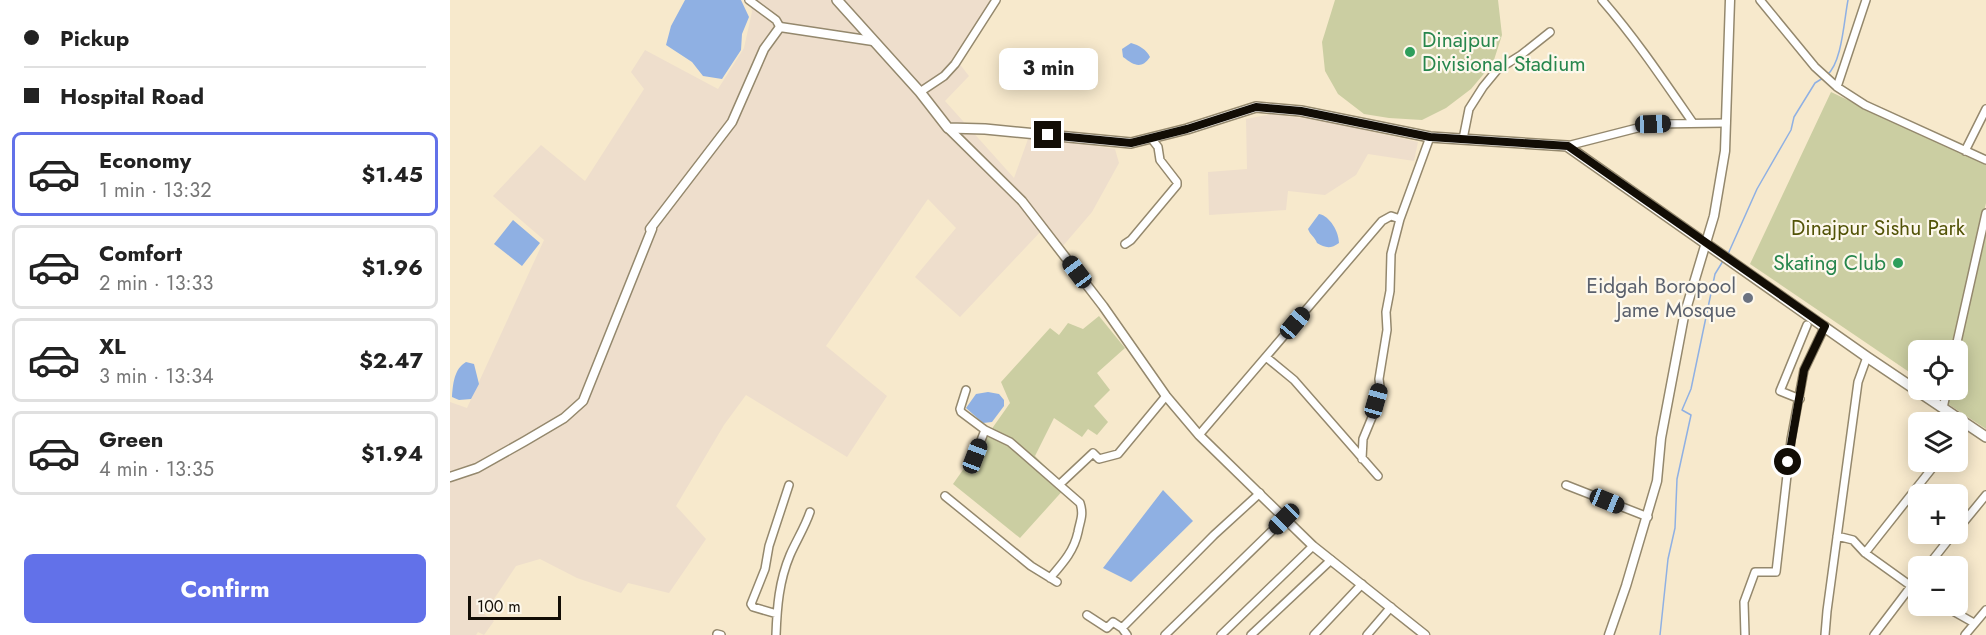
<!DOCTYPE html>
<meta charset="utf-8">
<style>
:root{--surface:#fff;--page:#f6f6f6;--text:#222;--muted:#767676;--line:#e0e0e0;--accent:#6271e9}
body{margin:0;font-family:Jost,sans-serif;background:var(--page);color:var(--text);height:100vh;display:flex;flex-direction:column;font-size:22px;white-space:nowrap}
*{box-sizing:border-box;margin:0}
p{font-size:20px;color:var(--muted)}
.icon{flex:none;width:33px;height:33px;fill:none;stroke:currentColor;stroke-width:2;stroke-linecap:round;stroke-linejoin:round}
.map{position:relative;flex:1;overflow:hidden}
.sheet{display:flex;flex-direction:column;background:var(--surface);width:450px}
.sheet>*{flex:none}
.top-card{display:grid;align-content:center;height:132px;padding:0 24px;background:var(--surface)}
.tools{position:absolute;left:1458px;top:340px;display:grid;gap:12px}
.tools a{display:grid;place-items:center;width:60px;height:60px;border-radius:9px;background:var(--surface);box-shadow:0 3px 15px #0003;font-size:30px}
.scale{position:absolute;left:18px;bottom:15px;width:93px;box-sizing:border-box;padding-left:6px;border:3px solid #120d05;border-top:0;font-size:16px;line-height:21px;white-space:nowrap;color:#120d05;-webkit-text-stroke:4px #fdf8ec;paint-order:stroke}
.end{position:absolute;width:27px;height:27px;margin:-14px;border:8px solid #120d05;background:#fff;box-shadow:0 0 0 3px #fff}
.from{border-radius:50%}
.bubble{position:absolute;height:42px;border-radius:9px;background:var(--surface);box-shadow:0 3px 15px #0003;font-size:20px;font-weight:700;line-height:42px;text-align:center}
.car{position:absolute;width:18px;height:36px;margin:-18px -9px;border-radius:8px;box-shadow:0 0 4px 2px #0007;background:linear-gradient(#222 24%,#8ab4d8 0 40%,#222 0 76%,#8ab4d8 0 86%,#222 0)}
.top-card b{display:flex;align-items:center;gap:21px;height:57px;font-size:22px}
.top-card b+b{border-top:2px solid var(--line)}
.top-card i{width:15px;height:15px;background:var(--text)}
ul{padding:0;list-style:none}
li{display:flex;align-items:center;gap:18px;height:84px;margin:0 12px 9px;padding:0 12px;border:3px solid var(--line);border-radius:9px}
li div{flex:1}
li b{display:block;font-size:22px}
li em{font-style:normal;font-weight:700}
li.selected{border-color:var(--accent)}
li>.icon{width:54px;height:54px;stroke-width:1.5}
.button{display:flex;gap:12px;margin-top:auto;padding:12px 24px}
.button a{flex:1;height:69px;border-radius:9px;background:var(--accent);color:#fff;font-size:24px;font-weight:700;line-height:69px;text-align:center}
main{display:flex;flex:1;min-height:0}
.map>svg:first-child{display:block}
.commercial{fill:#eedecc}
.green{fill:#cbcea2}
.water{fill:#8fb0e3}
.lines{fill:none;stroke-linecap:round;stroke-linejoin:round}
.stream{stroke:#8fb0e3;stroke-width:1.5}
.minor-casing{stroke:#94886d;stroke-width:10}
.tertiary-casing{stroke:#94886d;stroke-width:11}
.secondary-casing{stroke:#94886d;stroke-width:12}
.minor{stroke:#fff;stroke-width:7}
.tertiary{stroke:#fff;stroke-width:8}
.secondary{stroke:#fff;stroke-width:9}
.route{stroke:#120d05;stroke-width:8}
.leisure-dot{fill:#2e9e5b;stroke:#fdf8ec;stroke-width:2}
.worship-dot{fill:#6b7280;stroke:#fdf8ec;stroke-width:2}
.labels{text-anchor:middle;stroke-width:4.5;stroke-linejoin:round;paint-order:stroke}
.leisure-label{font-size:21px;fill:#27864d;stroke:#fdf8ec;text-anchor:start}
.park-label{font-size:21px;fill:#525307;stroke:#fdf8ec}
.worship-label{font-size:21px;fill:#5b616d;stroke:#fdf8ec;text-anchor:end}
</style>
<main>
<section class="sheet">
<div class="top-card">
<b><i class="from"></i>Pickup</b>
<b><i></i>Hospital Road</b>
</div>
<ul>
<li class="selected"><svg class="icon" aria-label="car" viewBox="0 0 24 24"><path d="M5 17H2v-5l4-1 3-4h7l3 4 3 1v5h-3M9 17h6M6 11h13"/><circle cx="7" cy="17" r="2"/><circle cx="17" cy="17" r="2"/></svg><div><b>Economy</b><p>1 min · 13:32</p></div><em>$1.45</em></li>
<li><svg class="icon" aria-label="car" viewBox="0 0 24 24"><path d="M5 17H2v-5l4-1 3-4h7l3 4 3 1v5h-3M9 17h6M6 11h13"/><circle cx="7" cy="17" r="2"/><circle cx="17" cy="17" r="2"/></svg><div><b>Comfort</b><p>2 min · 13:33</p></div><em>$1.96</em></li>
<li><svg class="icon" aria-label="car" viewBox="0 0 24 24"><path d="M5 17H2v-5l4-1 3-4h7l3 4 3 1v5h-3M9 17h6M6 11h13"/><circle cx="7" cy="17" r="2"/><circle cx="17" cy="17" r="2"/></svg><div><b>XL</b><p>3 min · 13:34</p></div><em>$2.47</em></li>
<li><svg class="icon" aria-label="car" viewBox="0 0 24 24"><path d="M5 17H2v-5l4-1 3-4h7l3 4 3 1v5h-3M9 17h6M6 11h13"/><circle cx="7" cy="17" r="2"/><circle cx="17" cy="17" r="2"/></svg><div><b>Green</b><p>4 min · 13:35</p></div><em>$1.94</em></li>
</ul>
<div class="button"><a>Confirm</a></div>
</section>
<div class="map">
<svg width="1536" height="635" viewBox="0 0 1536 635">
<rect width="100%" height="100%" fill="#f7e9cc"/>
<!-- commercial -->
<path class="commercial" d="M296 0H542L505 58 519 76 495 101 564 178 578 139 609 140 665 149 669 163 642 212 612 247 594 228 510 317 465 277 506 228 478 199 376 346 437 396 397 457 296 395 274 425 226 506 256 539 219 593 178 583 171 593 127 578 90 559 66 566 34 614 44 621 34 635 28 632 26 635H0V402L17 408 94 240 43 196 91 145 135 181 194 89 181 72 195 50 268 89 294 48 302 12 301 5Z
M822 114 879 122 968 142 964 161 918 154 906 175 875 195 838 191 836 210 759 215 758 172 797 169 796 119Z"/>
<!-- green -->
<path class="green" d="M885 0H1048L1052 35 1043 63 1021 89 996 108 972 120 939 118 914 114 888 94 875 71 872 42Z
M1381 92 1536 165V203L1502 351H1468V378L1300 264Z
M1536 214V429L1498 404 1501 390H1508V359Z
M649 316 675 348 647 373 660 390 644 406 658 422 647 435 638 429 632 437 604 418 585 456 616 487 570 538 503 484 560 403 551 382 600 328 609 335 618 323 633 329Z"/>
<!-- water -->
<path class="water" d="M235 0H291L299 17 292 34 291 50 272 79 253 76 242 62 216 45 221 26Z
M681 43C689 45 697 50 700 57 691 70 684 65 673 57L672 49Z
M869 214C880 216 889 232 889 243 881 249 875 248 867 243 865 237 860 235 858 229Z
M63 220 90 243 72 266 44 244Z
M16 362 24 364 29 384 21 399 9 400 2 397C3 384 4 369 16 362Z
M538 392 549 394 554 400V406L542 422 533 423 516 408 526 394Z
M713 490 743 521 681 582 653 568Z"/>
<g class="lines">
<!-- stream -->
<path class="stream" d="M1377 75C1392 63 1394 20 1398 0
M1278 254 1307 189 1341 130 1344 117 1365 83 1373 78
M1210 635 1218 559 1225 528 1227 479 1241 415 1232 410 1241 389 1265 274 1273 261"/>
<defs>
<path id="minor" d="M299 0 326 20 330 27
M1152 0C1186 39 1214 81 1243 123
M1310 0 1365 67 1387 87 1415 105 1536 160
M1387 87 1416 0
M470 92 494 76 505 64 546 0
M1013 139 1019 109 1033 87 1047 70 1071 55 1100 32
M1117 146 1203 124 1276 123
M1515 151 1536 109
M675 244 681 240 727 185V182L710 160 708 147 701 138
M1505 351 1536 213
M816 357 844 380 928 476
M516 390 510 409 511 412 535 430 560 442 630 503C634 515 630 521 628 532 624 551 613 563 600 578
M1350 399 1330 391 1357 325
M1493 408 1497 390
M749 435 932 221 941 216 950 219
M1508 435 1516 424
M912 459 913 439 925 410 930 387 929 379 937 330 936 312 940 291 941 254 950 219 980 137
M519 464 525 456 535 430
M610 484 643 453 649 459 668 454 716 396
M1116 485 1198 517
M495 496 581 566 607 582
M1508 529 1536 495
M1387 536 1403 540 1415 553 1468 591
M1415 553 1487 462
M1477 567 1503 534
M1494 606 1524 623
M327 614 303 607 301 604 315 569 319 546 339 485
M637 615 657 628 663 622 672 628 677 635
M672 628 764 535 810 493
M267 634 271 635
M326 635C327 607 329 581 340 555 346 541 355 527 360 512
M715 635 834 519
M771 635 863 546
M801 635 881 560
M864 635 912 584
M917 635 941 607
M1295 635 1294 602 1305 572H1326L1341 440 1354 370 1375 326
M1375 635 1377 611 1408 382 1417 357
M1424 635 1468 577
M1515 635 1536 610"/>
<path id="tertiary" d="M498 128 572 201 653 306 716 396 749 435 863 546 975 635
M0 477 27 468 75 441 114 418 133 401 202 229H200L282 122 314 49 330 27 423 41
M1159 635 1176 586 1207 481 1211 438 1234 316 1264 216 1275 151 1280 0"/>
<path id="secondary" d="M387 0 470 92 498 128 535 129 681 143 737 129 806 107 851 111 980 137 1117 146 1417 357 1536 437"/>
</defs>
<!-- minor casing -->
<use href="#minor" class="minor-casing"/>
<!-- tertiary casing -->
<use href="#tertiary" class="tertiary-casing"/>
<!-- secondary casing -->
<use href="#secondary" class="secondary-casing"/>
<!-- minor -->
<use href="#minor" class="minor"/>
<!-- tertiary -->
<use href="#tertiary" class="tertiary"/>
<!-- secondary -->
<use href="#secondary" class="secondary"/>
</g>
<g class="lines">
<!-- route -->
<path class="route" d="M598 135 681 143 737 129 806 107 851 111 980 137 1118 146 1375 326 1354 370 1338 462"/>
</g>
<!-- markers -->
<g class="leisure-dot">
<circle cx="960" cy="52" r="6"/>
<circle cx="1448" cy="263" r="6"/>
</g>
<circle class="worship-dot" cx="1298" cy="298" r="6"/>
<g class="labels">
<!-- leisure labels -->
<g class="leisure-label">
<text x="972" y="47">Dinajpur<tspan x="972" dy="24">Divisional Stadium</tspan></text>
<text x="1436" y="270" text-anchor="end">Skating Club</text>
</g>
<!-- park labels -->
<g class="park-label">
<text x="1428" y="235">Dinajpur Sishu Park</text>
</g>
<!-- worship labels -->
<g class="worship-label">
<text x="1286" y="293">Eidgah Boropool<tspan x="1286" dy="24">Jame Mosque</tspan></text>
</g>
</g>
</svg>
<div class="tools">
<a><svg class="icon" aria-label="locate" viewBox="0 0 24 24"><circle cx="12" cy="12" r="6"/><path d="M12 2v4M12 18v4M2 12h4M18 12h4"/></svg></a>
<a><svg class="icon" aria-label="layers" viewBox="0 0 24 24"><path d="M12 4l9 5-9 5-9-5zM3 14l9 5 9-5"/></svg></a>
<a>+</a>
<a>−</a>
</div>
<div class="scale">100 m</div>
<i class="end from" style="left:1338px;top:462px"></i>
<i class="end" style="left:598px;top:135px"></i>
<div class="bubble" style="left:549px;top:48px;width:99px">3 min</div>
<i class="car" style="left:1203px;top:124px;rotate:88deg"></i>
<i class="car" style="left:627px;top:272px;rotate:323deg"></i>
<i class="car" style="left:845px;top:323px;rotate:40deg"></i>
<i class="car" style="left:926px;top:401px;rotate:16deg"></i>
<i class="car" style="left:525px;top:456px;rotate:21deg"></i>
<i class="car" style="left:1157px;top:501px;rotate:112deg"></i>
<i class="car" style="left:834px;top:519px;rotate:225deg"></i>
</div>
</main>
